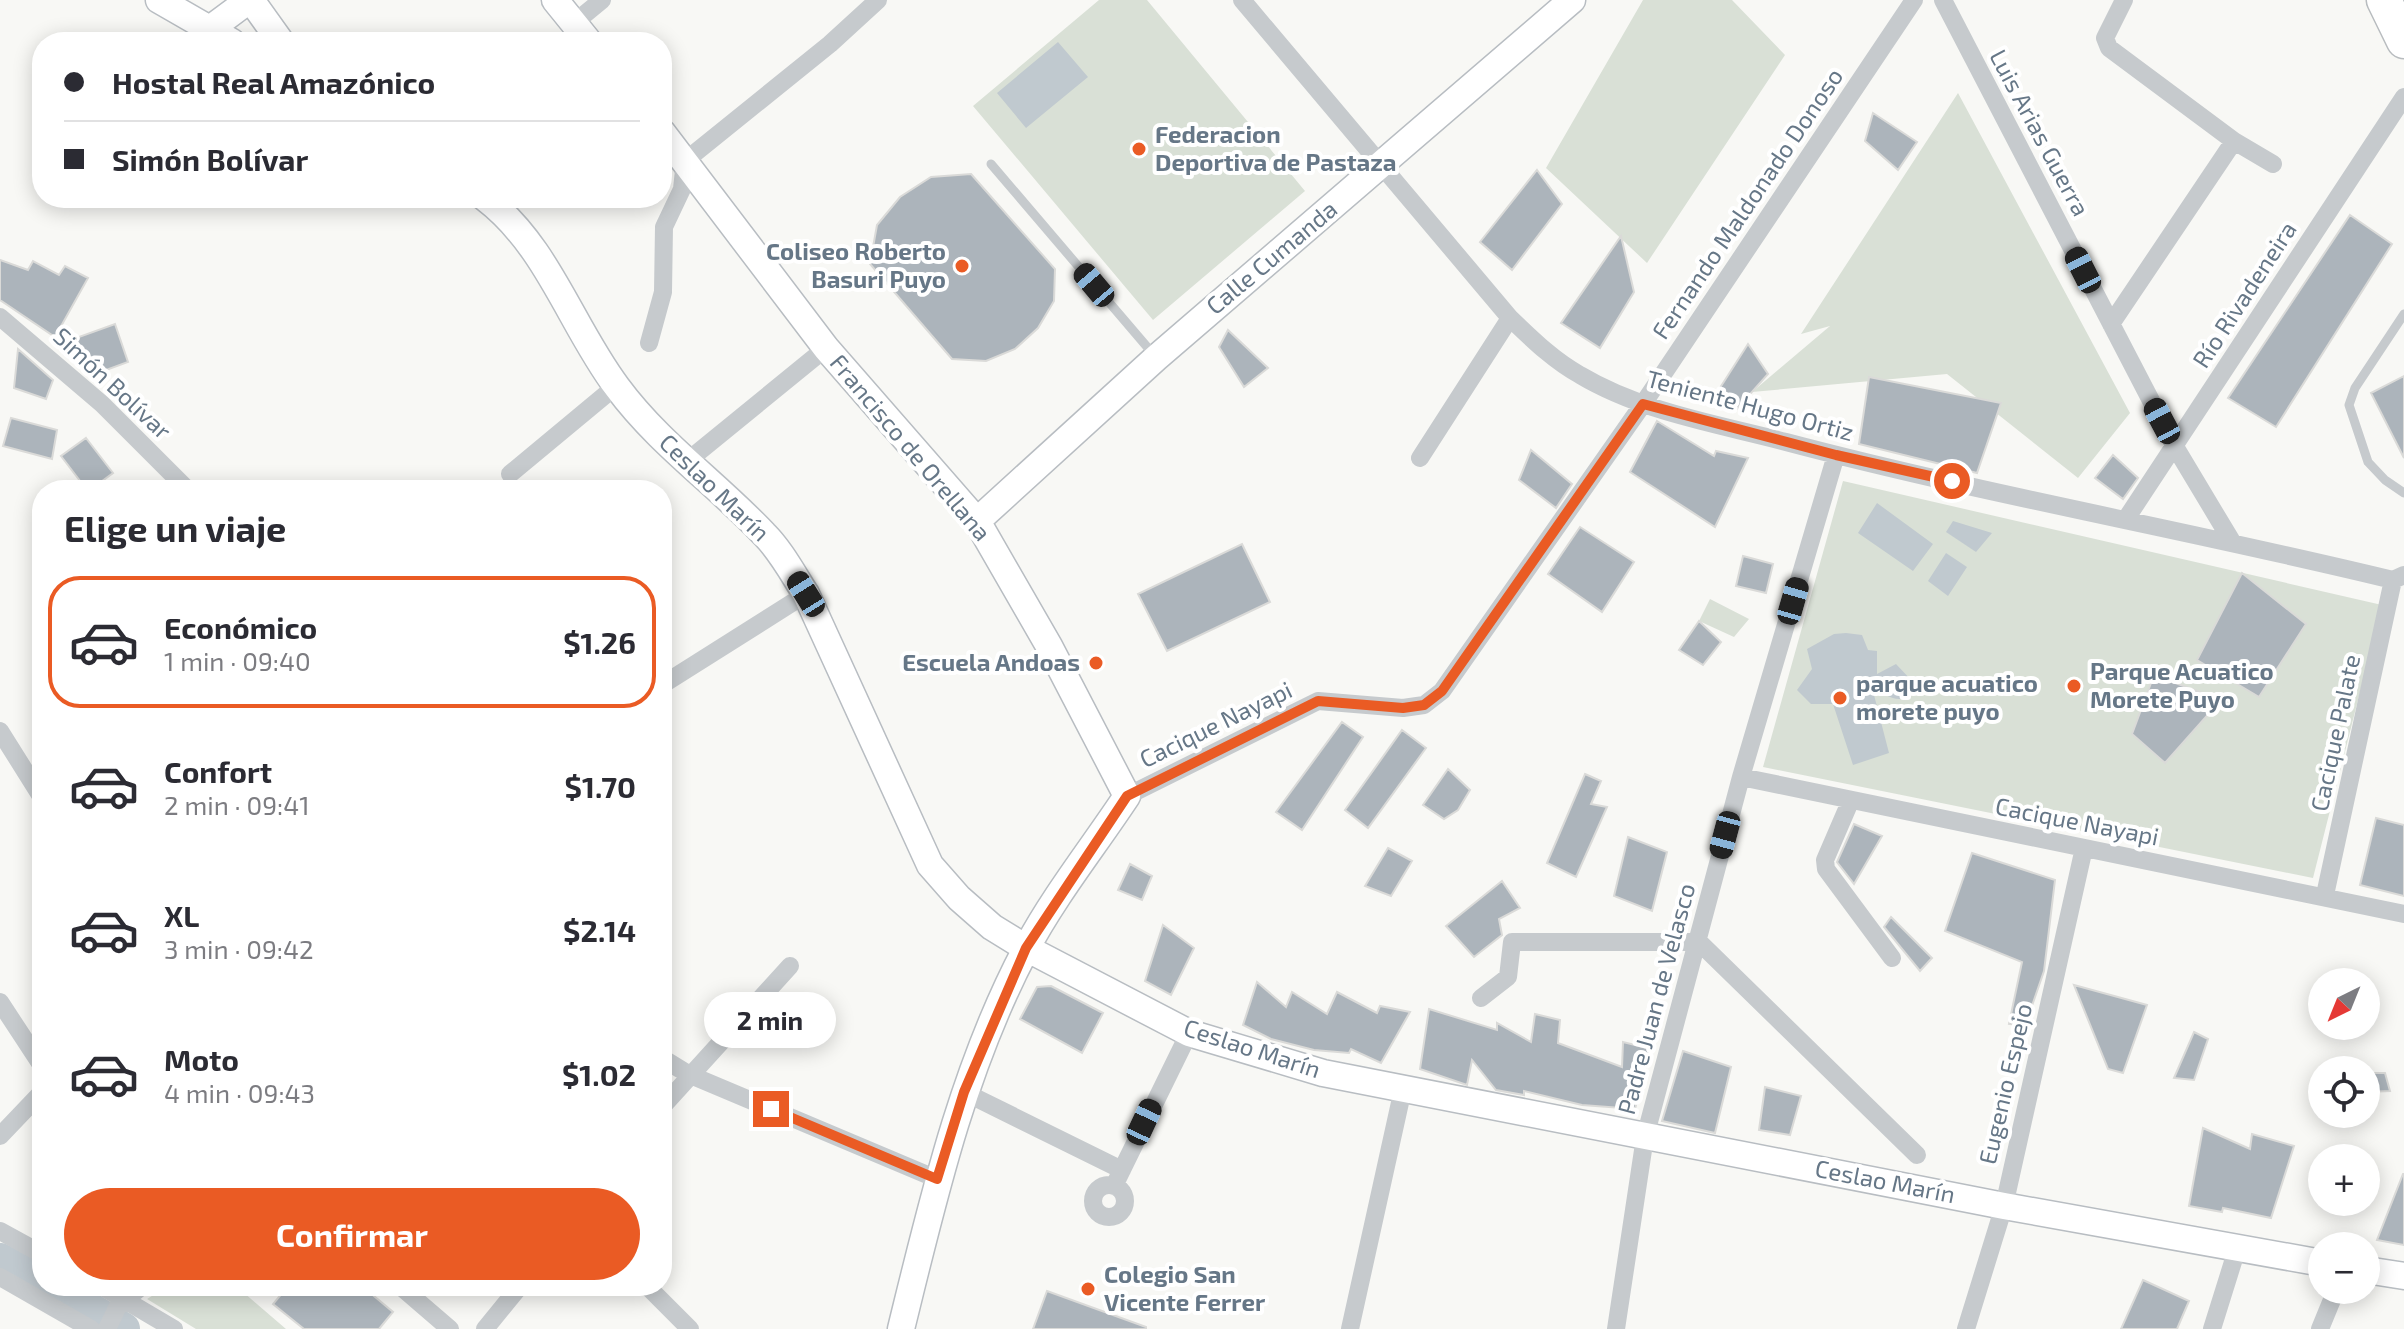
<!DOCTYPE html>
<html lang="es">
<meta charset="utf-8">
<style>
:root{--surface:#fff;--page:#f2f2f3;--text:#2b2b33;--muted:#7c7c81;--line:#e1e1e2;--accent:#ea5b24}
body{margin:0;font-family:"Exo 2",sans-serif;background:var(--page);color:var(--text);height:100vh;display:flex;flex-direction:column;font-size:30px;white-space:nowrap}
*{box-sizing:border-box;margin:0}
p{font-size:26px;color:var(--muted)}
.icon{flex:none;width:44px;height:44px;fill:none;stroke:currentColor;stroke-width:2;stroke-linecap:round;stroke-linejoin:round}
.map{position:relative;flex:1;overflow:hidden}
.side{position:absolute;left:32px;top:480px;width:640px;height:816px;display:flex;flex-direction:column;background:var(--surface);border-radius:32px;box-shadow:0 4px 20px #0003}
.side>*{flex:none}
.hud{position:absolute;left:32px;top:32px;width:640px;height:176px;border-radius:32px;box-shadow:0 4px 20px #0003;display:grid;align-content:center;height:176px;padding:0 32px;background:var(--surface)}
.needle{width:52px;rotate:223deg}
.fabs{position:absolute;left:2308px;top:968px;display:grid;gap:16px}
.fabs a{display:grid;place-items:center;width:72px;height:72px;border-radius:50%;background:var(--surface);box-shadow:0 4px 20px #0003;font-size:40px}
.end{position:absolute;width:36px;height:36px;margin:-18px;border:10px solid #ea5b24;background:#fff;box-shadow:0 0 0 4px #fff}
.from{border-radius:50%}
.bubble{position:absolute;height:56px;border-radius:28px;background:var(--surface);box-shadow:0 4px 20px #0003;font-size:26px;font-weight:700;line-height:56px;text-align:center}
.car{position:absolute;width:24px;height:48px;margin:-24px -12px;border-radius:10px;box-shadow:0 0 6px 2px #0007;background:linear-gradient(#222 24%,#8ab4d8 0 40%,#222 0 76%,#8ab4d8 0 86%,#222 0)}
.hud b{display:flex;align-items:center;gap:28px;height:76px;font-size:30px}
.hud b+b{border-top:2px solid var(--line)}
.hud i{width:20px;height:20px;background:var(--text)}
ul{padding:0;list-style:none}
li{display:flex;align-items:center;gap:24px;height:132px;margin:0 16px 12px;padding:0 16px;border:4px solid transparent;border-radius:32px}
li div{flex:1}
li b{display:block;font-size:30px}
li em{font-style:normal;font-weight:700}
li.current{border-color:var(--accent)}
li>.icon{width:72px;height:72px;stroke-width:1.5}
h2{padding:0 32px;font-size:36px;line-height:96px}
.cta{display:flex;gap:16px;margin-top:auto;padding:16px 32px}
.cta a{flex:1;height:92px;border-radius:48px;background:var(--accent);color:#fff;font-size:32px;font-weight:700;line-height:92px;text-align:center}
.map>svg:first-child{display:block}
.green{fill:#d9e0d6}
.water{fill:#c0c9cf}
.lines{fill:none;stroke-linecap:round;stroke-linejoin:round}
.river{stroke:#c0c9cf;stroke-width:34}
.building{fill:#acb4bb;stroke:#dadad8;stroke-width:2}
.secondary-casing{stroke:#b8bdc2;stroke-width:29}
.highway-casing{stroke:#b8bcbf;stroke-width:37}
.lane{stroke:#c6cacd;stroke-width:9}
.street{stroke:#c6cacd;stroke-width:18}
.secondary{stroke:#fff;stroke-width:26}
.highway{stroke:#fff;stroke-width:34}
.route{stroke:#ea5b24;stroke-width:10}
.poi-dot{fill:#ea5b24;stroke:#fff;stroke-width:3}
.labels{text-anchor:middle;stroke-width:8;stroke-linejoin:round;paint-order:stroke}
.street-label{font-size:24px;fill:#667787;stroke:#fff}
.poi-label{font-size:24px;font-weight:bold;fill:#667787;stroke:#fff;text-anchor:start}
</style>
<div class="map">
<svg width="2404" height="1329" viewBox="0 0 2404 1329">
<rect width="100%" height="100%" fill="#f8f8f5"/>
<!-- green -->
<path class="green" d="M1099 0H1147L1305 191 1153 320 973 106Z
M1643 0H1732L1785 55 1647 263 1546 168Z
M1958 93 2130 413 2078 478 1947 374 1752 392 1830 326 1801 334Z
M1843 481 2382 605 2313 878 1763 767Z
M1710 599 1749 619 1734 637 1699 621Z
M168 1286H236L286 1329H196L147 1299Z"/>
<!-- water -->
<path class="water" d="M1058 42 1088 77 1026 128 997 93Z
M1877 503 1933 544 1913 571 1858 533Z
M1953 521 1992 533 1976 552 1946 532Z
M1946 553 1967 567 1948 596 1928 581Z
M1846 633 1862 635 1868 650 1877 651V674L1896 664 1913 682 1914 692C1897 707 1890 694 1873 691L1889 753 1853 765 1833 704H1811L1797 690 1812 669 1807 649 1834 634Z"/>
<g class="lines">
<!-- river -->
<path class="river" d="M0 1260 42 1282
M51 1286 123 1329"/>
</g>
<!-- building -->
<path class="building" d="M1873 113 1917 142 1898 170 1865 141Z
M1537 170 1562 204 1512 270 1480 242Z
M971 174 1055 269 1054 301 1038 328 1015 349 986 361 952 359 870 264 877 225 900 197 931 177Z
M2350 215 2392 244 2276 427 2228 398Z
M1621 236 1634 292 1600 348 1561 323Z
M0 260 28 270 33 261 59 275 65 266 88 278 55 337 0 300Z
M115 324 128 362 90 376 76 338Z
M1228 330 1268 368 1244 387 1219 347Z
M1748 344 1768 374 1736 410 1709 405Z
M18 349 53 380 46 399 14 388Z
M2404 376V458L2371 393Z
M1869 377 2001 403 1977 473 1859 444Z
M11 418 57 430 52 459 3 446Z
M1657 421 1714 456 1716 451 1748 458 1715 527 1630 472Z
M86 438 113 473 90 490H87L61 456Z
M1531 450 1572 484 1556 508 1519 480Z
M2113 455 2138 478 2123 499 2095 478Z
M1580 527 1634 562 1602 612 1548 574Z
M1242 544 1270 602 1167 651 1138 594Z
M1743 556 1773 564 1766 593 1736 586Z
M2242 573 2306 624 2259 697 2197 660Z
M1699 621 1721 642 1703 665 1679 650Z
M2154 675 2221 700 2165 763 2132 734Z
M1342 722 1363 737 1302 830 1276 812Z
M1402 730 1426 748 1368 828 1345 810Z
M1448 769 1470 790 1458 810 1444 819 1423 805Z
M1585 774 1601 781 1591 804 1607 807 1576 877 1547 863Z
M2376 818 2404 825V896L2360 885Z
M1854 824 1882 836 1854 884 1837 862Z
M1628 837 1667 852 1652 911 1614 896Z
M1388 848 1412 861 1391 896 1365 886Z
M1972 853 2055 880 2044 971 2025 1026 2009 1024 2022 962 1945 931Z
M1130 864 1152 876 1142 900 1118 890Z
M1502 881 1520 908 1499 919 1502 935 1474 957 1446 926Z
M1891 917 1932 958 1920 971 1884 927Z
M1163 925 1194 948 1171 995 1145 981Z
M1257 982 1286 1007 1292 992 1327 1014 1337 992 1377 1013 1380 1006 1410 1012 1381 1063 1351 1049 1349 1053 1314 1050 1271 1039 1243 1025Z
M2074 985 2147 1005 2123 1073 2108 1069Z
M1051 986 1103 1013 1082 1053 1020 1019 1037 987Z
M1429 1009 1497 1030V1023L1531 1042 1535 1014 1560 1020 1558 1043 1622 1067 1623 1042 1651 1049 1635 1109 1582 1105 1524 1091V1095L1496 1090 1472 1060 1467 1085 1420 1069Z
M2194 1032 2208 1039 2194 1080 2174 1078Z
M1683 1051 1731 1067 1715 1133 1662 1121Z
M2366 1073H2385L2390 1091 2366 1092Z
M1765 1087 1801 1096 1790 1135 1759 1130Z
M2203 1128 2250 1149 2252 1134 2294 1146 2271 1218 2223 1208 2222 1212 2189 1206Z
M2403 1174H2404V1245L2377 1240Z
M2143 1280 2189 1301 2177 1329H2121Z
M288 1286H362L393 1312 379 1329H304L273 1304Z
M1047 1291 1146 1327V1329H1033Z"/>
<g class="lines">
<defs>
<path id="secondary" d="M159 0 232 42
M251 0 281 42
M555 0 589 42
M210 29 249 0
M662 132 826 348 977 521 1049 646 1127 796C1094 846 1054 896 1026 949 963 1068 933 1199 901 1329
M485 198C548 246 571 326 617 387 659 444 716 483 764 534 781 551 793 574 806 594L930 865 959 898 992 927 1026 948 1189 1033 1323 1073 2004 1206 2322 1263
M977 521 1156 358 1572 0
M2366 1270 2404 1276"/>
<path id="highway" d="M2384 0 2404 41"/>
</defs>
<!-- secondary casing -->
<use href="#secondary" class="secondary-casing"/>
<!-- highway casing -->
<use href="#highway" class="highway-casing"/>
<!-- lane -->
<path class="lane" d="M991 164 1154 355
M2404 314 2355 388 2349 405 2368 462 2385 480 2404 493"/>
<!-- street -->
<path class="street" d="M1242 0 1510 318C1532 339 1553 360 1580 375 1642 412 1718 424 1786 442 1987 495 2192 531 2393 580L2404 575
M1943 0 2174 445 2231 540
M2124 0 2105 38 2109 48 2234 141 2273 164
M574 23 602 0
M0 317 102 404 188 490
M2111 324 2234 141
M649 343 663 292 664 227 682 189 685 161 830 44 878 0
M1420 458 1510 318
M685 463 826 348
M510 474 616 386
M2126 519 2404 97
M662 685 806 594
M0 731 42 798
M1741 777 2404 914
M1127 796 1318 701 1403 708 1424 705 1442 691 1643 404 1914 0
M1850 802 1825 860 1826 869 1892 958
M2325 895 2393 580
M1481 998 1508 977 1512 942H1699L1917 1155
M0 1002 42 1066
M662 1058 688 1074 937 1179
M964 1092 1122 1170
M662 1107 790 966
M0 1136 42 1092
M1093 1201a16 16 0 1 1 32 0a16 16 0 1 1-32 0Z
M1114 1186 1189 1033
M0 1231 42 1254
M0 1277 91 1329
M101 1286 174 1329
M400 1286 450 1329
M647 1286 690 1329
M107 1329 118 1306 142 1286
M485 1329 520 1286
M1350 1329 1403 1089
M1616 1329 1645 1137 1741 777 1836 455
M1966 1329 2004 1206 2084 848
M2212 1329 2237 1249
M2320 1329 2336 1290"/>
<!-- secondary -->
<use href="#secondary" class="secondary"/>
<!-- highway -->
<use href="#highway" class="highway"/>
</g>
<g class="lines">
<!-- route -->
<path class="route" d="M771 1109 937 1179 964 1092 1026 948 1127 796 1318 701 1403 708 1424 705 1442 691 1643 404 1836 455 1952 481"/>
</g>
<!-- markers -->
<g class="poi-dot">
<circle cx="1139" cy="149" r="8"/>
<circle cx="962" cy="266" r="8"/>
<circle cx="1096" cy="663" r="8"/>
<circle cx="2074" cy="686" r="8"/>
<circle cx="1840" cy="698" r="8"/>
<circle cx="1088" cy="1289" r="8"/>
</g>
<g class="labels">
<!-- street labels -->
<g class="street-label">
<text transform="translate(2039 133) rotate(62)" y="8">Luis Arias Guerra</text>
<text transform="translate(1748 204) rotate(-56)" y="8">Fernando Maldonado Donoso</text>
<text transform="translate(1272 258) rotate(-40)" y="8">Calle Cumanda</text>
<text transform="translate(2245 295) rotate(-57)" y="8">Río Rivadeneira</text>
<text transform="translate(112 384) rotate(43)" y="8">Simón Bolívar</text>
<text transform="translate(1750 406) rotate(15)" y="8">Teniente Hugo Ortiz</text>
<text transform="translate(910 448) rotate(50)" y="8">Francisco de Orellana</text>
<text transform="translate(714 488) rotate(44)" y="8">Ceslao Marín</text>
<text transform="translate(1216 725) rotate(-26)" y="8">Cacique Nayapi</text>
<text transform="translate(2336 733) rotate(-78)" y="8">Cacique Palate</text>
<text transform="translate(2077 822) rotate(11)" y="8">Cacique Nayapi</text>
<text transform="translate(1657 999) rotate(-75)" y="8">Padre Juan de Velasco</text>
<text transform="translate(1252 1049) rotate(18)" y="8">Ceslao Marín</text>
<text transform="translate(2006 1084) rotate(-77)" y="8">Eugenio Espejo</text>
<text transform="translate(1885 1182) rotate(11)" y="8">Ceslao Marín</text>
</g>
<!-- poi labels -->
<g class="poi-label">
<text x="1155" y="143">Federacion<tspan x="1155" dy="28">Deportiva de Pastaza</tspan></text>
<text x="946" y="260" text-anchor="end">Coliseo Roberto<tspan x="946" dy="28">Basuri Puyo</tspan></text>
<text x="1080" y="671" text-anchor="end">Escuela Andoas</text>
<text x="2090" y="680">Parque Acuatico<tspan x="2090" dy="28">Morete Puyo</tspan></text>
<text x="1856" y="692">parque acuatico<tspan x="1856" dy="28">morete puyo</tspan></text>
<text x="1104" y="1283">Colegio San<tspan x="1104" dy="28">Vicente Ferrer</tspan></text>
</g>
</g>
</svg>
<div class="fabs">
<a><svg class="needle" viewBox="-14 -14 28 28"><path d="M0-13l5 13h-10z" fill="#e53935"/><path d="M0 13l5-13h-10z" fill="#7c7c81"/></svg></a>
<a><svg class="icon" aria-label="locate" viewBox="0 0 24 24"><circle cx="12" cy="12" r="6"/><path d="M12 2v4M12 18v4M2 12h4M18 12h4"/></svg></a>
<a>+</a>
<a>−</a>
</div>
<i class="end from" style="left:1952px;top:481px"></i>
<i class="end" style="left:771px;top:1109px"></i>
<div class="bubble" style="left:704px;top:992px;width:132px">2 min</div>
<i class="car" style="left:2083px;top:270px;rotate:333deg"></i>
<i class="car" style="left:1094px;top:285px;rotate:320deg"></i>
<i class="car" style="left:2162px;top:421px;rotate:332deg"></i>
<i class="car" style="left:806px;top:594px;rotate:328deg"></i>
<i class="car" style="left:1793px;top:601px;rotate:16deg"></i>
<i class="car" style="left:1725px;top:835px;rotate:195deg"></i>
<i class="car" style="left:1144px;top:1122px;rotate:25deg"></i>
<div class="hud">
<b><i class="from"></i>Hostal Real Amazónico</b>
<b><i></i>Simón Bolívar</b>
</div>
<section class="side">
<h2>Elige un viaje</h2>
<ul>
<li class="current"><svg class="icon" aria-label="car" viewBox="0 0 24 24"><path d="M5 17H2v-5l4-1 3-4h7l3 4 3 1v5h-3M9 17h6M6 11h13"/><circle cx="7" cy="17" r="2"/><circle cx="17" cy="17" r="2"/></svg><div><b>Económico</b><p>1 min · 09:40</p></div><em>$1.26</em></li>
<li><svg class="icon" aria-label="car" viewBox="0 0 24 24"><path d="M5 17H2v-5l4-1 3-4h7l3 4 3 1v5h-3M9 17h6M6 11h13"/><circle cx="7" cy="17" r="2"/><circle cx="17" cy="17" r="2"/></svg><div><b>Confort</b><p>2 min · 09:41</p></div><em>$1.70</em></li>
<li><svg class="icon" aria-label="car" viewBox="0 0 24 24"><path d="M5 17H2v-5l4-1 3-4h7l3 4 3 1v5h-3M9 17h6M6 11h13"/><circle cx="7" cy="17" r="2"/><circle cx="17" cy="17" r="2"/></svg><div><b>XL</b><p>3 min · 09:42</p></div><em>$2.14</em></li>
<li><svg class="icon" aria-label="car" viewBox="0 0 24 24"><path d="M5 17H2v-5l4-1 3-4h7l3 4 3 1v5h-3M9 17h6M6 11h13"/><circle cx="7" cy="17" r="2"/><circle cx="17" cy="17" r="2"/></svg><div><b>Moto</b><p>4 min · 09:43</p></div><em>$1.02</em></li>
</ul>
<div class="cta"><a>Confirmar</a></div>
</section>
</div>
